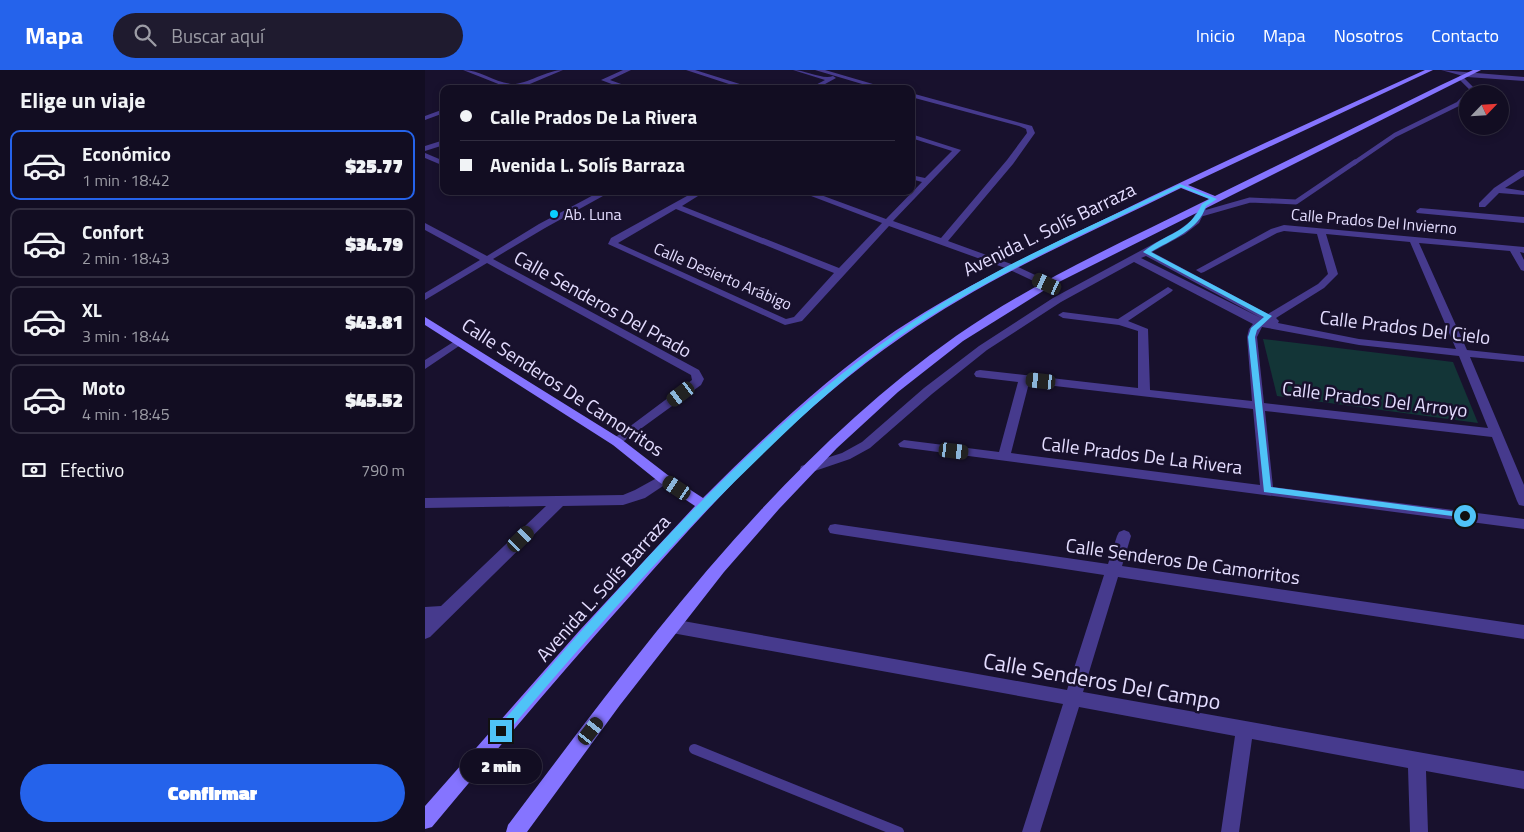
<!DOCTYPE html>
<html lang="es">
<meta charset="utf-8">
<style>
:root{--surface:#120d22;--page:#1f1b2f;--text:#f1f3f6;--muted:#9c9ca5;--line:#312d40;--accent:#2563eb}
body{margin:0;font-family:"Titillium Web",sans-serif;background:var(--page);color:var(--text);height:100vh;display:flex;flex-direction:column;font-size:19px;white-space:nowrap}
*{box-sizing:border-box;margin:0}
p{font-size:16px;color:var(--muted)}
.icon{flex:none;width:28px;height:28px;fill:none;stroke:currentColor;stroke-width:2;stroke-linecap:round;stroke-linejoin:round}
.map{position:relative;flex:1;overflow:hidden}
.details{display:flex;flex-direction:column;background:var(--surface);width:425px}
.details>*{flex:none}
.guide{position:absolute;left:15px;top:15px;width:475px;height:110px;border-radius:10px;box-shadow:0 2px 8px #0003,0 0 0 1px var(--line);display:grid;align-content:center;height:110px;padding:0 20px;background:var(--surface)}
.needle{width:32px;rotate:65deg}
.tools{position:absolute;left:1034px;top:15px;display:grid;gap:10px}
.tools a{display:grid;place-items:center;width:50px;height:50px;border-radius:50%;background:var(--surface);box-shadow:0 2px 8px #0003,0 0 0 1px var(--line);font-size:25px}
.end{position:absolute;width:22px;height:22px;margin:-11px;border:6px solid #4fc3f7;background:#111;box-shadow:0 0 0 2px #111}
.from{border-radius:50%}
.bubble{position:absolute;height:35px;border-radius:18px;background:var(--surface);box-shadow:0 2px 8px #0003,0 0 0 1px var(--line);font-size:16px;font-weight:800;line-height:35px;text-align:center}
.car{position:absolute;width:15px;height:30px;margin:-15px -8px;border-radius:6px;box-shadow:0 0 4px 1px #0007;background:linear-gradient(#222 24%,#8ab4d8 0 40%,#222 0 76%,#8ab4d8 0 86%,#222 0)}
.guide b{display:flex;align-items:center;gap:18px;height:48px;font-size:19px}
.guide b+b{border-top:1px solid var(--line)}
.guide i{width:12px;height:12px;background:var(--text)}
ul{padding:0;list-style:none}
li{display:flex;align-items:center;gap:15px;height:70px;margin:0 10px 8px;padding:0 10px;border:2px solid var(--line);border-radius:10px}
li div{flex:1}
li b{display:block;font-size:19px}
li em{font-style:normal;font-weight:800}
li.active{border-color:var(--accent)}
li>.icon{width:45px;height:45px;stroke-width:1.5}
h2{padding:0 20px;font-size:22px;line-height:60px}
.pay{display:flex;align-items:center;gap:12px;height:55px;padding:0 20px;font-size:19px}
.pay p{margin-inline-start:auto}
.action{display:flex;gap:10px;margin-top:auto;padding:10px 20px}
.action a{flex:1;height:58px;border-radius:30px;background:var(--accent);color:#fff;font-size:20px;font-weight:800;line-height:58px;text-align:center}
header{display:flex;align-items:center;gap:30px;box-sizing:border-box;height:70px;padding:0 25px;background:var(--accent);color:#fff}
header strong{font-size:24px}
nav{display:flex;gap:28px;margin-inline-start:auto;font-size:18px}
.search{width:350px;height:45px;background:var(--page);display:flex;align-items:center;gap:12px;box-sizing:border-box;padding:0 18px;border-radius:28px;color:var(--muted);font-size:19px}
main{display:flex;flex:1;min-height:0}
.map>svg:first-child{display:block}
.green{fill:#133537}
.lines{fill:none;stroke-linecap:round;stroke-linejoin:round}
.lane-far2{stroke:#463a8d;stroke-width:4.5}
.lane-far1{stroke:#463a8d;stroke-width:5}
.lane{stroke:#463a8d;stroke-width:10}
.street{fill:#463a8d;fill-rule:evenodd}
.secondary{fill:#8574ff;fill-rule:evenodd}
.route{fill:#4fc3f7}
.poi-dot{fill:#09cfff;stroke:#18112d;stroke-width:2}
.labels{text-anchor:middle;stroke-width:5;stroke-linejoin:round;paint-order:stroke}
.far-poi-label{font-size:16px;fill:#e4ddff;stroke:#18112d;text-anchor:start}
.far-street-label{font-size:16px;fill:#e4ddff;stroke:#18112d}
.street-label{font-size:19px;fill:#e4ddff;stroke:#18112d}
.near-street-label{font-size:22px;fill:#e4ddff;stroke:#18112d}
</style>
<header>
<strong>Mapa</strong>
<div class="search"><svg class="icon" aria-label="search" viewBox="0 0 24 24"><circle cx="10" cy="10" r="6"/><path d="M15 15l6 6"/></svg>Buscar aquí</div>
<nav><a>Inicio</a><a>Mapa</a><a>Nosotros</a><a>Contacto</a></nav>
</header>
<main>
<section class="details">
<h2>Elige un viaje</h2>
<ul>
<li class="active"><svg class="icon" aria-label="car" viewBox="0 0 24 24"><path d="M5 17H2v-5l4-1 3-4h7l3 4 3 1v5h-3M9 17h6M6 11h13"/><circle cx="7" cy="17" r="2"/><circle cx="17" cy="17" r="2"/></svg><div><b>Económico</b><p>1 min · 18:42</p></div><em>$25.77</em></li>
<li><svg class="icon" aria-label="car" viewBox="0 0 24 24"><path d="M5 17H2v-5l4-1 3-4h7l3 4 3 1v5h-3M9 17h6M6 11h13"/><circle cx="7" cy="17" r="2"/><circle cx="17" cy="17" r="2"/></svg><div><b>Confort</b><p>2 min · 18:43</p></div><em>$34.79</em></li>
<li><svg class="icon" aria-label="car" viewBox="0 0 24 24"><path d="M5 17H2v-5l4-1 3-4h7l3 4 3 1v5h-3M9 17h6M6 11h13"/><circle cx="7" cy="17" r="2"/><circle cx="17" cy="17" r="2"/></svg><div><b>XL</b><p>3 min · 18:44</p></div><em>$43.81</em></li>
<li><svg class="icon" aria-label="car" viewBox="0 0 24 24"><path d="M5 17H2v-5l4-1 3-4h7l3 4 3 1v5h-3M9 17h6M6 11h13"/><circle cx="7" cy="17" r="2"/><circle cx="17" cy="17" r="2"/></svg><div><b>Moto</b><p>4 min · 18:45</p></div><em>$45.52</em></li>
</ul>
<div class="pay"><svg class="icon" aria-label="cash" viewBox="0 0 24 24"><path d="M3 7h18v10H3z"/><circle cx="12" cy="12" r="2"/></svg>Efectivo<p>790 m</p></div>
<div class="action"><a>Confirmar</a></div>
</section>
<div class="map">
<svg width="1099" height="762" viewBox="0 0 1099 762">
<rect width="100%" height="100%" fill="#18112d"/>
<!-- green -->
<path class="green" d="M838 269 1028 292 1053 353 852 326Z"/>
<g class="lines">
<!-- lane-far2 -->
<path class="lane-far2" d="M1036 8 1047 19 1044 24
M929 93 970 65 1033 34 1042 25"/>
<!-- lane-far1 -->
<path class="lane-far1" d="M776 144 825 130 871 132 930 92"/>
<!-- lane -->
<path class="lane" d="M269 679 474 762"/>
<!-- street -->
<path class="street" d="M38 0C55 0 69 12 86 14 98 16 122 0 138 0L93 19H79L81 17Z
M198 0H206L185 10 210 19H200L176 10Z
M261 0H270L318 15 319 19H313V17Z
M368 0C380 0 398 10 408 6L411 8 391 19H383L400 10Z
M390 0H400L465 19H454Z
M1016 0 1099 7V11L1042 7Z
M486 23 607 56 610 63 588 94 523 171 589 195 625 212V216H619L583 199 464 156 377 251 360 255 183 174 186 168 271 121H281L257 136 414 198 457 153 373 121H385L461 149 497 112 486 109V105L500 108 527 81 486 68V64L536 80 468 151 516 168 582 90 602 63 601 59 594 56 486 27ZM251 139 409 203 369 247 361 249 193 173Z
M19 39V43L0 50V46Z
M19 70V75L0 81V76Z
M0 83 19 91V96L0 88Z
M1096 100H1099V106L1080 118 1099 121V125L1074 123 1060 137H1054V133L1069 118Z
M70 121H95L82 126Z
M176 121H187L120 158 68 189 274 300 279 309 276 315 192 376 188 375 186 372 188 369 267 310 266 305 62 193 0 230V223L55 190 0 160V153L62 186 114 154Z
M779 132 783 135 774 153 760 164 727 182 843 244 893 214 903 204 892 164 859 161 852 163 779 202 776 203 771 200 846 159 859 155 1099 177V183L1095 182 1099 190V201L1096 200 1085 181 994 173 1042 280 1099 286V292L1045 287 1099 415V436L1094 435 1092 431 1067 367 840 341 848 417 1099 449V459L475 377 473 374 479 370 574 382 593 312 551 307 549 304 551 301 555 300 713 318V261L694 255 638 248 633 245 638 242 693 249 743 217 748 220 746 222 703 251 723 259 725 320 827 331 822 267 824 259 828 254 709 192 636 232 562 280 507 324 445 378 425 389 381 404 376 402 375 399 376 396 417 383 437 372 499 318 554 276 628 228 754 160 767 150 775 135ZM901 164 985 172 1031 279 934 269 853 253 854 251 851 248 899 218 913 204ZM721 186 836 248 716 188ZM837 257 934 275 1034 286 1063 358 839 333 832 267ZM604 313 828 339 835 415 586 383Z
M995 138 1099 147V153L992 143 991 141Z
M33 269 38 272 37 274 0 299V290Z
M239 404 244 406 245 409 244 412 220 428 198 435 138 436 5 567 0 569V537L16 536 121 436 0 438V428L198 425 210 420Z
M410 454 683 494 692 466 694 462 699 460 704 462 706 466 697 496 1099 555V569L693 507 658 622 1099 701V719L1001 701 1003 762H985L983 698 827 669 814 762H796L810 666 654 637 615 762H597L638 634 247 563 242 561 239 556 242 551 247 549 642 620 679 505 410 464 405 463 403 459 405 455Z"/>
<!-- secondary -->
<path class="secondary" d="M1000 0H1008L763 115 790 126 1016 15 1048 0H1056L626 216 538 271 473 322 412 378 354 439 299 502 195 635 102 762H81L83 755C216 579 349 395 531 266 610 211 698 172 784 129L756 118C662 164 564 206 478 266 375 337 288 431 206 525 138 601 72 679 7 757L0 759V736L155 560 270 436 234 412 188 375 0 255V247L196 369 244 406 278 428C338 368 400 309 470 261 538 216 611 182 684 147 788 96 894 48 1000 0Z"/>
</g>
<!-- route -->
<path class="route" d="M755 114 792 129 781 136C774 160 746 170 726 182L847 246 832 260 830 267 846 417 1040 443 1044 446 1043 448 839 422 823 267 826 258 839 247 718 182C741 163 764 163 777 134L785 129 756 117C661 163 563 206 475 266 427 300 383 340 341 381 248 470 163 567 80 665H73V657C193 518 318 371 469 265 556 202 658 160 755 114Z"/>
<!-- markers -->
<circle class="poi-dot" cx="129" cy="144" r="5"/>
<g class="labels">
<!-- far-poi labels -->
<g class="far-poi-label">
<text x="139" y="150">Ab. Luna</text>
</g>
<!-- far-street labels -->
<g class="far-street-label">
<text transform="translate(949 151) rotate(5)" y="6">Calle Prados Del Invierno</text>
<text transform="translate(298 206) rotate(23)" y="6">Calle Desierto Arábigo</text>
</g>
<!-- street labels -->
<g class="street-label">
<text transform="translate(624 159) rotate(-26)" y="7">Avenida L. Solís Barraza</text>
<text transform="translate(178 234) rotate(29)" y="7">Calle Senderos Del Prado</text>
<text transform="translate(980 257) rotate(7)" y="7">Calle Prados Del Cielo</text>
<text transform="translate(138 317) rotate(33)" y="7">Calle Senderos De Camorritos</text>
<text transform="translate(950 329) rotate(7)" y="7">Calle Prados Del Arroyo</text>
<text transform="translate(717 385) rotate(7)" y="7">Calle Prados De La Rivera</text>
<text transform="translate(758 491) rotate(8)" y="7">Calle Senderos De Camorritos</text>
<text transform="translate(178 518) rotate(-48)" y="7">Avenida L. Solís Barraza</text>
</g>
<!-- near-street labels -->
<g class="near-street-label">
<text transform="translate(677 611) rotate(10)" y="8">Calle Senderos Del Campo</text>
</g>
</g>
</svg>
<div class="tools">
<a><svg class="needle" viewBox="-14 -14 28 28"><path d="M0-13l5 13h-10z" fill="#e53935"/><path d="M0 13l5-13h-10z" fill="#9c9ca5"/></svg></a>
</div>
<i class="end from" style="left:1040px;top:446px"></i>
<i class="end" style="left:76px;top:661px"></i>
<div class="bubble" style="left:35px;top:679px;width:82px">2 min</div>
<i class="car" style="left:622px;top:214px;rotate:295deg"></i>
<i class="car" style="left:616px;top:311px;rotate:276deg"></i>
<i class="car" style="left:256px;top:324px;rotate:233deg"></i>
<i class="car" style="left:529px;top:381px;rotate:97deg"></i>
<i class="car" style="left:252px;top:418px;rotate:304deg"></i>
<i class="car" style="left:96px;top:469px;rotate:46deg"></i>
<i class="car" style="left:166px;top:661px;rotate:38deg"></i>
<div class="guide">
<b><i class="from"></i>Calle Prados De La Rivera</b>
<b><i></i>Avenida L. Solís Barraza</b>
</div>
</div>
</main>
